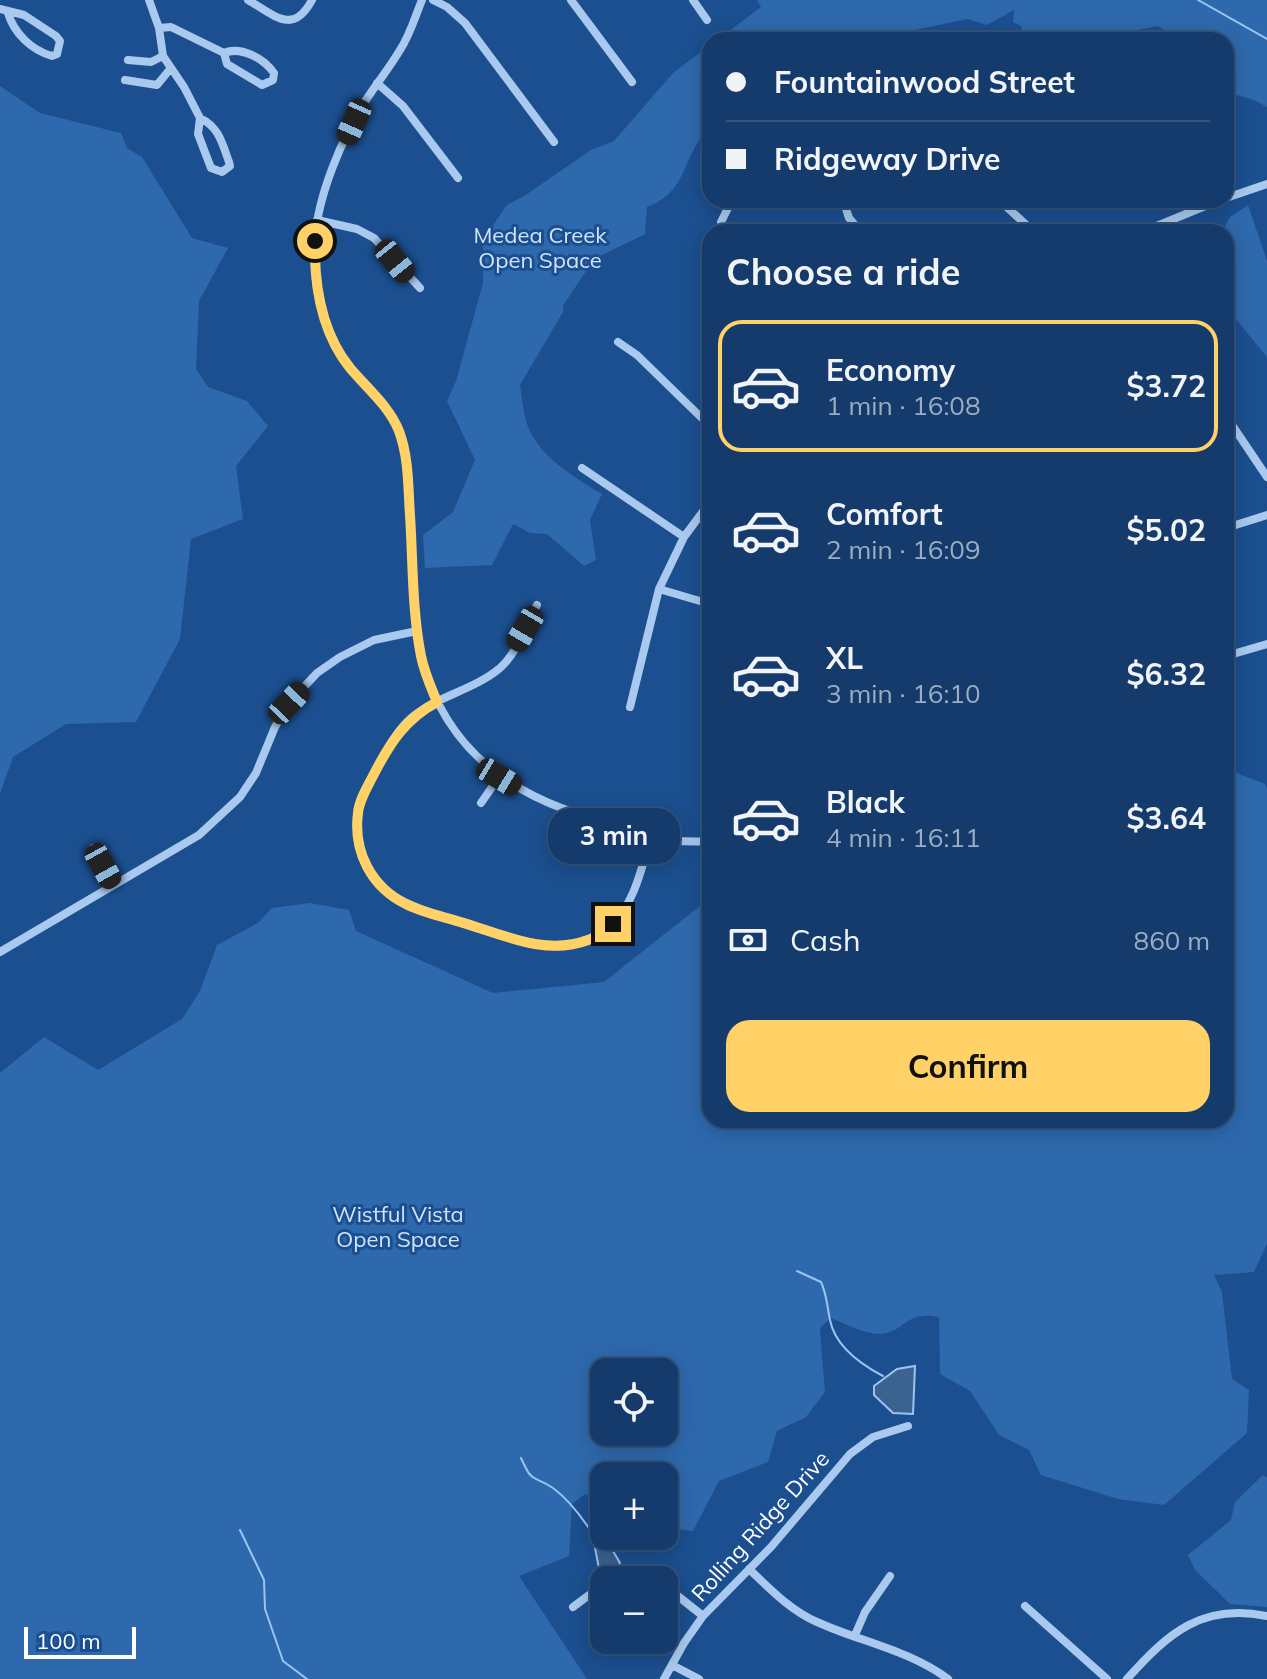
<!DOCTYPE html>
<meta charset="utf-8">
<style>
:root{--surface:#143b6b;--page:#1d4271;--text:#f1f3f6;--muted:#9dadc1;--line:#33557e;--accent:#ffd166}
body{margin:0;font-family:Mulish,sans-serif;background:var(--page);color:var(--text);height:100vh;display:flex;flex-direction:column;font-size:30px;white-space:nowrap}
*{box-sizing:border-box;margin:0}
p{font-size:26px;color:var(--muted)}
.icon{flex:none;width:44px;height:44px;fill:none;stroke:currentColor;stroke-width:2;stroke-linecap:round;stroke-linejoin:round}
.map{position:relative;flex:1;overflow:hidden}
.sheet{position:absolute;left:702px;top:224px;width:532px;height:904px;display:flex;flex-direction:column;background:var(--surface);border-radius:24px;box-shadow:0 4px 20px #0003,0 0 0 2px var(--line)}
.sheet>*{flex:none}
.top-card{position:absolute;left:702px;top:32px;width:532px;height:176px;border-radius:24px;box-shadow:0 4px 20px #0003,0 0 0 2px var(--line);display:grid;align-content:center;height:176px;padding:0 24px;background:var(--surface)}
.fabs{position:absolute;left:590px;top:1358px;display:grid;gap:16px}
.fabs a{display:grid;place-items:center;width:88px;height:88px;border-radius:16px;background:var(--surface);box-shadow:0 4px 20px #0003,0 0 0 2px var(--line);font-size:40px}
.scale{position:absolute;left:24px;bottom:20px;width:112px;box-sizing:border-box;padding-left:8px;border:4px solid #fff;border-top:0;font-size:22px;line-height:28px;white-space:nowrap;color:#fff;-webkit-text-stroke:6px #1b4f8f;paint-order:stroke}
.end{position:absolute;width:36px;height:36px;margin:-18px;border:10px solid #ffd166;background:#111;box-shadow:0 0 0 4px #111}
.from{border-radius:50%}
.bubble{position:absolute;height:56px;border-radius:24px;background:var(--surface);box-shadow:0 4px 20px #0003,0 0 0 2px var(--line);font-size:26px;font-weight:700;line-height:56px;text-align:center}
.car{position:absolute;width:24px;height:48px;margin:-24px -12px;border-radius:10px;box-shadow:0 0 6px 2px #0007;background:linear-gradient(#222 24%,#8ab4d8 0 40%,#222 0 76%,#8ab4d8 0 86%,#222 0)}
.top-card b{display:flex;align-items:center;gap:28px;height:76px;font-size:30px}
.top-card b+b{border-top:2px solid var(--line)}
.top-card i{width:20px;height:20px;background:var(--text)}
ul{padding:0;list-style:none}
li{display:flex;align-items:center;gap:24px;height:132px;margin:0 16px 12px;padding:0 8px;border:4px solid transparent;border-radius:24px}
li div{flex:1}
li b{display:block;font-size:30px}
li em{font-style:normal;font-weight:700}
li.on{border-color:var(--accent)}
li>.icon{width:72px;height:72px;stroke-width:1.5}
h2{padding:0 24px;font-size:36px;line-height:96px}
.pay{display:flex;align-items:center;gap:20px;height:88px;padding:0 24px;font-size:30px}
.pay p{margin-inline-start:auto}
.button{display:flex;gap:16px;margin-top:auto;padding:16px 24px}
.button a{flex:1;height:92px;border-radius:24px;background:var(--accent);color:#111;font-size:32px;font-weight:700;line-height:92px;text-align:center}
.map>svg:first-child{display:block}
.green{fill:#2e69ad;fill-rule:evenodd}
.water{fill:#3c6290;stroke:#9cc4f0;stroke-width:2}
.lines{fill:none;stroke-linecap:round;stroke-linejoin:round}
.stream{stroke:#9cc4f0;stroke-width:2}
.street{stroke:#a9c9ee;stroke-width:8}
.route{stroke:#ffd166;stroke-width:10}
.labels{text-anchor:middle;stroke-width:6;stroke-linejoin:round;paint-order:stroke}
.park-label{font-size:22px;fill:#cfe3fa;stroke:#1b4f8f}
.street-label{font-size:22px;fill:#fff;stroke:#1b4f8f}
</style>
<div class="map">
<svg width="1267" height="1679" viewBox="0 0 1267 1679">
<rect width="100%" height="100%" fill="#1b4f8f"/>
<!-- green -->
<path class="green" d="M757 0H1267V107L1254 100 1226 92V40H1178L1158 26 1087 40H1024L1021 26 1013 22 1014 10 987 25 967 19 869 40H717L761 7Z
M710 45V127C682 154 689 192 647 207L645 234 594 259 563 306V312L520 385C522 397 523 412 527 424 538 456 574 477 602 494L590 520 596 560 584 566 547 534 530 533 513 524 492 565 425 568 423 535 453 512 475 460 447 401 456 381 483 283V240L507 205 527 194 591 150 614 141 673 73Z
M0 86 40 113 121 133 127 148 142 157 192 238 228 248 199 301 196 369 208 387 247 401 268 426 236 466 243 519 191 539 180 639 136 722 66 724 13 757 0 794Z
M1248 205 1267 261V357L1226 307V232H1222L1230 217Z
M1226 769 1265 784 1267 789V1244L1254 1272 1214 1275 1222 1292 1232 1379 1249 1390 1247 1433 1164 1505 1118 1499 1041 1475 1029 1450 999 1435 970 1391 940 1374 939 1317C905 1310 904 1333 880 1334 863 1334 846 1324 831 1318L820 1328 825 1392 806 1417 777 1431 768 1462 719 1481 693 1531 664 1528V1476H604V1505L585 1494 572 1504 569 1556 519 1576 587 1679H0V1073L44 1037 98 1070 182 1019 200 991 217 945 258 923 272 908 310 903 349 910 356 931 493 993 604 982 710 898V1120H1226ZM604 1372H664V1432H604Z
M1263 1475 1267 1478V1607L1230 1604 1195 1570 1188 1555 1231 1520 1235 1502Z"/>
<!-- water -->
<path class="water" d="M915 1366 913 1414 893 1413 874 1395V1386L897 1369Z
M598 1543 613 1551 620 1563 613 1572 601 1579 595 1548Z"/>
<g class="lines">
<!-- stream -->
<path class="stream" d="M1198 0 1267 39
M797 1271 821 1282C827 1295 827 1306 830 1320 835 1346 862 1365 883 1376
M521 1458C533 1485 532 1474 553 1488 572 1502 587 1524 599 1544
M240 1530 264 1580 265 1609 283 1661 307 1679"/>
<!-- street -->
<path class="street" d="M149 0 159 28 163 56 184 87 200 118 198 134 211 168 222 172 230 166 229 162C222 143 219 127 200 118
M248 0C274 15 293 36 312 0
M422 0C415 17 410 35 400 50 390 67 377 83 366 100 342 138 317 197 315 241 312 285 322 332 350 367 366 387 387 405 398 429 410 457 409 489 410 518 413 556 412 596 417 633 430 722 481 778 564 809 612 826 657 845 710 841
M433 0 447 7 465 23 554 142
M571 0 632 82
M693 0 707 20
M0 9 24 15 56 36 60 41 57 54 52 56C31 50 14 33 8 13
M159 28 171 27 224 53C241 46 263 58 274 73L273 80 262 85 227 64 224 53
M128 60 151 62 163 56
M125 80 157 85 171 68
M377 83 403 106 458 178
M1226 198 1267 184
M843 200 849 218 861 232
M999 200 1034 232
M317 220 357 229 374 238 420 288
M721 232V222L732 200
M1142 232 1220 200
M618 342 637 355 710 426
M1226 416 1267 477
M582 468 684 537
M1226 528 1267 515
M659 589 710 604
M537 605C527 625 517 653 500 668 474 690 437 696 411 718 397 730 389 747 380 763 372 777 360 795 358 812 353 842 364 875 388 893 410 910 534 949 561 946 579 945 596 937 610 926 634 906 642 867 650 839
M1226 656 1267 644
M630 707 659 589 684 537 710 502
M481 803 499 777
M93 848 114 885
M0 952 199 835 240 797 256 773 275 727 289 703 317 673 340 657 374 640 417 631
M749 1569C770 1589 790 1610 817 1622 861 1642 909 1650 948 1679
M613 1580 629 1576 650 1580
M664 1585 703 1616
M1025 1606 1107 1679
M573 1607 604 1584
M855 1635 865 1612 890 1576
M672 1665 699 1679
M664 1679 684 1643 703 1616 771 1547 850 1454 873 1437 908 1426
M1127 1679C1168 1633 1202 1603 1267 1616"/>
</g>
<g class="lines">
<!-- route -->
<path class="route" d="M315 241C314 285 321 332 350 368 367 388 389 406 399 431 409 458 408 487 410 515 413 562 412 610 421 656 424 672 431 687 437 702 405 719 390 743 374 774 368 786 359 800 358 813 353 851 371 887 406 904 423 913 445 917 464 923 504 935 546 956 588 940 597 937 605 929 613 924"/>
</g>
<g class="labels">
<!-- park labels -->
<g class="park-label">
<text x="540" y="243">Medea Creek<tspan x="540" dy="25">Open Space</tspan></text>
<text x="398" y="1222">Wistful Vista<tspan x="398" dy="25">Open Space</tspan></text>
</g>
<!-- street labels -->
<g class="street-label">
<text transform="translate(760 1526) rotate(-48)" y="8">Rolling Ridge Drive</text>
</g>
</g>
</svg>
<div class="fabs">
<a><svg class="icon" aria-label="locate" viewBox="0 0 24 24"><circle cx="12" cy="12" r="6"/><path d="M12 2v4M12 18v4M2 12h4M18 12h4"/></svg></a>
<a>+</a>
<a>−</a>
</div>
<div class="scale">100 m</div>
<i class="end from" style="left:315px;top:241px"></i>
<i class="end" style="left:613px;top:924px"></i>
<div class="bubble" style="left:548px;top:808px;width:132px">3 min</div>
<i class="car" style="left:354px;top:122px;rotate:204deg"></i>
<i class="car" style="left:395px;top:261px;rotate:141deg"></i>
<i class="car" style="left:525px;top:629px;rotate:210deg"></i>
<i class="car" style="left:289px;top:703px;rotate:43deg"></i>
<i class="car" style="left:499px;top:777px;rotate:121deg"></i>
<i class="car" style="left:103px;top:866px;rotate:151deg"></i>
<div class="top-card">
<b><i class="from"></i>Fountainwood Street</b>
<b><i></i>Ridgeway Drive</b>
</div>
<section class="sheet">
<h2>Choose a ride</h2>
<ul>
<li class="on"><svg class="icon" aria-label="car" viewBox="0 0 24 24"><path d="M5 17H2v-5l4-1 3-4h7l3 4 3 1v5h-3M9 17h6M6 11h13"/><circle cx="7" cy="17" r="2"/><circle cx="17" cy="17" r="2"/></svg><div><b>Economy</b><p>1 min · 16:08</p></div><em>$3.72</em></li>
<li><svg class="icon" aria-label="car" viewBox="0 0 24 24"><path d="M5 17H2v-5l4-1 3-4h7l3 4 3 1v5h-3M9 17h6M6 11h13"/><circle cx="7" cy="17" r="2"/><circle cx="17" cy="17" r="2"/></svg><div><b>Comfort</b><p>2 min · 16:09</p></div><em>$5.02</em></li>
<li><svg class="icon" aria-label="car" viewBox="0 0 24 24"><path d="M5 17H2v-5l4-1 3-4h7l3 4 3 1v5h-3M9 17h6M6 11h13"/><circle cx="7" cy="17" r="2"/><circle cx="17" cy="17" r="2"/></svg><div><b>XL</b><p>3 min · 16:10</p></div><em>$6.32</em></li>
<li><svg class="icon" aria-label="car" viewBox="0 0 24 24"><path d="M5 17H2v-5l4-1 3-4h7l3 4 3 1v5h-3M9 17h6M6 11h13"/><circle cx="7" cy="17" r="2"/><circle cx="17" cy="17" r="2"/></svg><div><b>Black</b><p>4 min · 16:11</p></div><em>$3.64</em></li>
</ul>
<div class="pay"><svg class="icon" aria-label="cash" viewBox="0 0 24 24"><path d="M3 7h18v10H3z"/><circle cx="12" cy="12" r="2"/></svg>Cash<p>860 m</p></div>
<div class="button"><a>Confirm</a></div>
</section>
</div>
